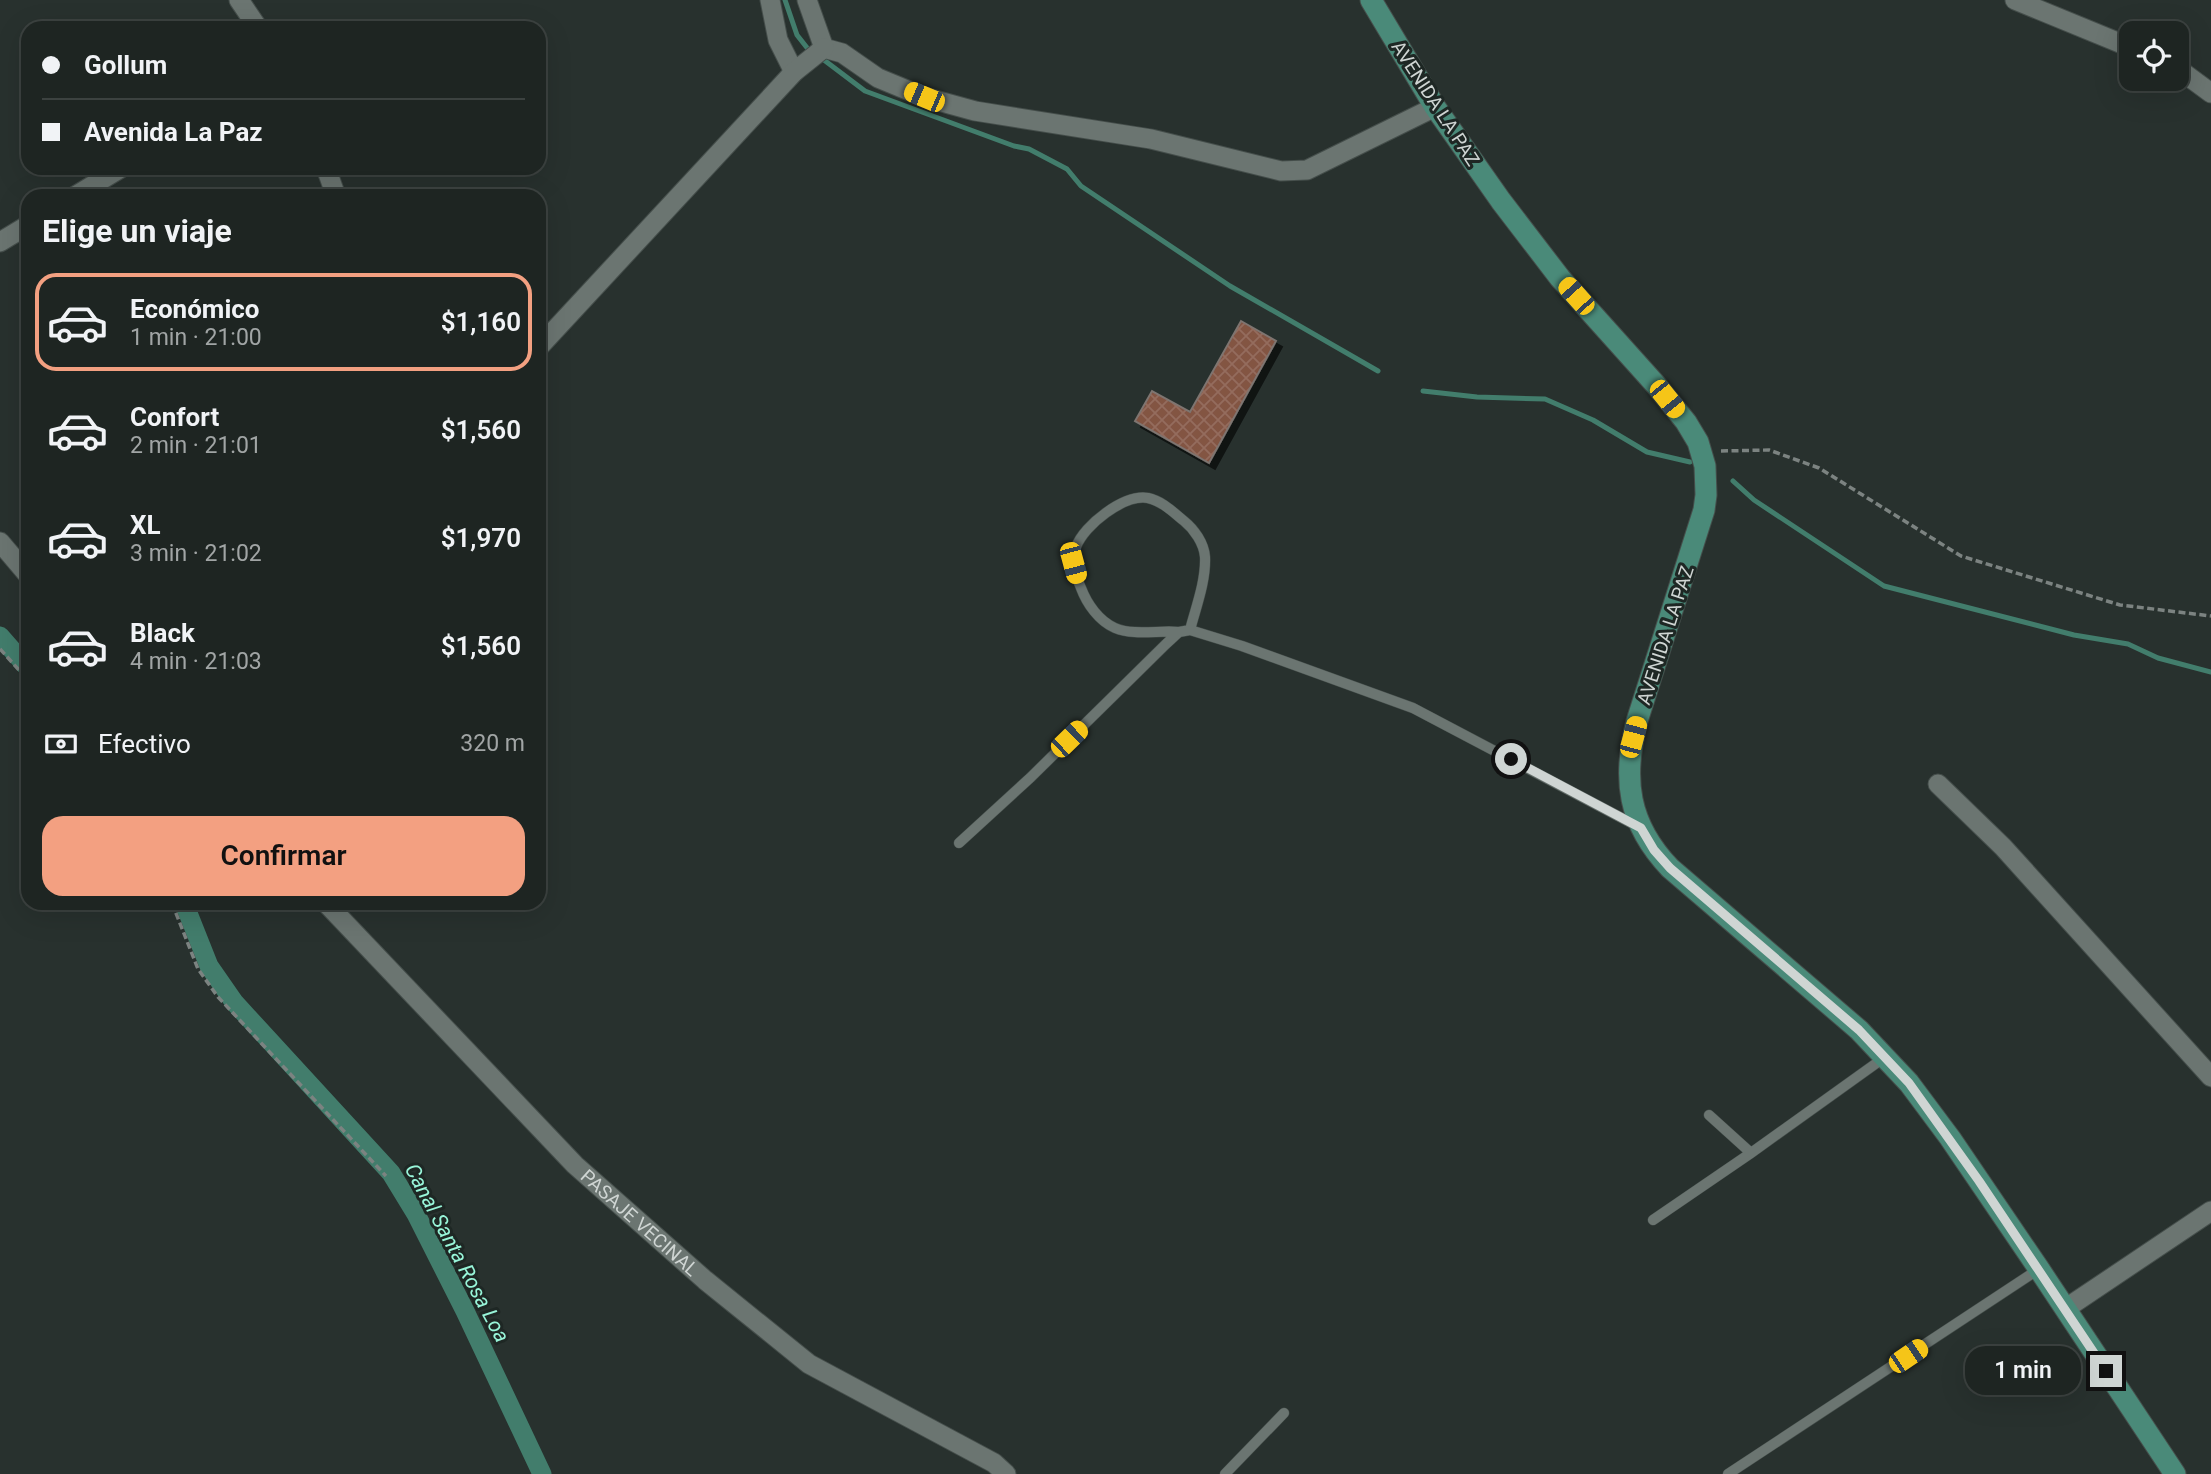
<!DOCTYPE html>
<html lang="es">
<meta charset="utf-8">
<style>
:root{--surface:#1e2522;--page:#2b312f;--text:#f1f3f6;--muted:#a1a5a5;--line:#3c4240;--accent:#f3a081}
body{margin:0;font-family:Roboto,sans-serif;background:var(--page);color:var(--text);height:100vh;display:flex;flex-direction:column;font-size:26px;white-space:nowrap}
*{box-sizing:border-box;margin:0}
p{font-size:23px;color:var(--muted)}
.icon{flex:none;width:38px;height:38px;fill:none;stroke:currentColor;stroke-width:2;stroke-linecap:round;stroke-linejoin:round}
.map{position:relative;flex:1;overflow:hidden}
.panel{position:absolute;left:21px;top:189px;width:525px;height:721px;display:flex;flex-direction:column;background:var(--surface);border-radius:21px;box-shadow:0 7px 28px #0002,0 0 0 2px var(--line)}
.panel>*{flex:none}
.top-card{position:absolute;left:21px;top:21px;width:525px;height:154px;border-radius:21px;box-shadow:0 7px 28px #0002,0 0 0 2px var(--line);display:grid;align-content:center;height:154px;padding:0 21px;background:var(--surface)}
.fabs{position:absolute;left:2119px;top:21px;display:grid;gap:14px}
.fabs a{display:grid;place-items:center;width:70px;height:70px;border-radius:14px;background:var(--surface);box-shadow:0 7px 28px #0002,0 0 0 2px var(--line);font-size:35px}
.end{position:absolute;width:32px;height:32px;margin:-16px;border:9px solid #cfd5d3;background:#111;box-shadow:0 0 0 4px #111}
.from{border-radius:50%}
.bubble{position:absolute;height:49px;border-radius:21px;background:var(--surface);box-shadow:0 7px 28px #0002,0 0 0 2px var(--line);font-size:23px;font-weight:600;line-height:49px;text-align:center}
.car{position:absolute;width:21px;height:42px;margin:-21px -10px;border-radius:9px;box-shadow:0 0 5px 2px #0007;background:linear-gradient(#f5c518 24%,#345 0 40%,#f5c518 0 76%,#345 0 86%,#f5c518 0)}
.top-card b{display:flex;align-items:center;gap:24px;height:66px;font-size:26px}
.top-card b+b{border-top:2px solid var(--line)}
.top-card i{width:18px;height:18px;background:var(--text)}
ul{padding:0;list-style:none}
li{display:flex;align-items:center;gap:21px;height:98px;margin:0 14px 10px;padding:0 7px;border:4px solid transparent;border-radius:21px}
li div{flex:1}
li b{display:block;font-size:26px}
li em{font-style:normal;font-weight:600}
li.on{border-color:var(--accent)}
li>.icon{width:63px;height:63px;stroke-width:1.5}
h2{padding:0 21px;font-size:32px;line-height:84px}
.pay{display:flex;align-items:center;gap:18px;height:77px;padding:0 21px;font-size:26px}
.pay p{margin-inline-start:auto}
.primary-button{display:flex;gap:14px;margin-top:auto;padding:14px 21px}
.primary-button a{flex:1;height:80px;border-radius:21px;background:var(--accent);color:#111;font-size:28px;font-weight:600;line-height:80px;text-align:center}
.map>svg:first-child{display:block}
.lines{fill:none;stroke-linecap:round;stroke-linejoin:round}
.stream{stroke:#427d6c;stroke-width:5}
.canal{stroke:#427d6c;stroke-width:19}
.building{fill:url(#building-cross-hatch);stroke:#7e7470;stroke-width:2;filter:url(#shadow)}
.service-casing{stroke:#454e4b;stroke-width:11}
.minor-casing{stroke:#454e4b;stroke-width:21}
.primary-casing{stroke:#454e4b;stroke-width:23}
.path{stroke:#7c8381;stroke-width:3.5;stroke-dasharray:7 3.5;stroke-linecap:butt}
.service{stroke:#6b7571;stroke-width:10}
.minor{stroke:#6b7571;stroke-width:19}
.primary{stroke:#4a8a79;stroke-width:21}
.route{stroke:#cfd5d3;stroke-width:9}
.labels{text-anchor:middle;stroke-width:6;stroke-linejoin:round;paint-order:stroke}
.street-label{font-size:19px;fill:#cfd5d3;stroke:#1e2724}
.water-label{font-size:21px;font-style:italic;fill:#98f5d9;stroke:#1e2724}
</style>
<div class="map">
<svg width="2211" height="1474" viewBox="0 0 2211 1474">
<defs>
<pattern id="building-cross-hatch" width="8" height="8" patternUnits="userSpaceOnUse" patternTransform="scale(1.75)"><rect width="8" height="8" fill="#835443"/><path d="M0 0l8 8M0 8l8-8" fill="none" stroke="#946c5d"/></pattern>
<filter id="shadow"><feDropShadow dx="6" dy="6" stdDeviation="0" flood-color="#0009"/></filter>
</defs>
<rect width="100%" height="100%" fill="#28312e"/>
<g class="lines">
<!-- stream -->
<path class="stream" d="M785 0 797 35 808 49
M820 57 865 91 1014 146 1029 149 1067 169 1081 186 1230 286 1378 371
M1423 391 1477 397 1545 399 1593 420 1647 452 1690 462
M1733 481 1754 500 1884 586 2074 635 2128 644 2158 658 2211 672"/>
<!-- canal -->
<path class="canal" d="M0 636 28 668
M184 903 209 966 234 1002 391 1173 416 1214 465 1311 542 1474"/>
</g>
<!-- building -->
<path class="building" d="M1241 321 1276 341 1209 463 1135 421 1152 391 1190 412Z"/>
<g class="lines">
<defs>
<path id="service" d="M1179 632C1159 630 1134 636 1115 628 1099 621 1087 604 1081 588 1075 575 1072 560 1076 547 1084 525 1124 494 1148 498 1162 501 1173 512 1184 521 1194 529 1204 543 1205 557 1206 581 1196 607 1190 630
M959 843 1030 778 1166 644 1179 632 1190 630 1242 646 1413 708 1637 826
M1709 1115 1751 1153
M1653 1220 1751 1153 1885 1057
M1225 1474 1284 1413
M1728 1474 2039 1269"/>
<g id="minor">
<path d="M239 0 258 28"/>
<path d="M770 0 778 40 794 72"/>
<path d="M807 0 824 48 842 53 878 78 924 97 975 111 1151 139 1281 171 1307 170 1435 107"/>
<path d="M2015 0 2132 48"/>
<path d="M2177 68 2211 93"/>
<path d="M326 168 336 196"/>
<path d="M75 196 121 168"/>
<path d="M0 242 28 225"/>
<path d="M539 347 794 72 824 48"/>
<path d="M0 542 28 575"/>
<path d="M1938 784 2003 847 2211 1077"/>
<path id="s1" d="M326 903 575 1165 705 1280 809 1364 994 1463 1006 1474"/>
<path d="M2065 1309 2211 1211"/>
</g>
<path id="primary" d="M1371 0 1435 107 1501 201 1560 278 1656 385 1686 422 1698 442 1705 466 1706 495 1704 510 1637 721C1622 779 1628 824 1670 868L1859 1030 1909 1083 1950 1138 2039 1269 2175 1474"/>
</defs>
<!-- service casing -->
<use href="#service" class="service-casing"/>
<!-- minor casing -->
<use href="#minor" class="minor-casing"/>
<!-- primary casing -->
<use href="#primary" class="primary-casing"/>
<!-- path -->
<path class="path" d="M1721 451 1769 450 1819 468 1961 556 2120 605 2211 616
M0 649 28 680
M172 903 198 969 218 997 386 1176"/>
<!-- service -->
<use href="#service" class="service"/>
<!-- minor -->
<use href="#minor" class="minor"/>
<!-- primary -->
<use href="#primary" class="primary"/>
</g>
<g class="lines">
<!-- route -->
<path class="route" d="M1511 759 1641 828 1654 850 1670 868 1859 1030 1909 1083 1979 1181 2106 1371"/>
</g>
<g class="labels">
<!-- street labels -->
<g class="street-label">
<text transform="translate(1436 103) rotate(57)" y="7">AVENIDA LA PAZ</text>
<text transform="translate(1665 635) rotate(-72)" y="7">AVENIDA LA PAZ</text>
<text dy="7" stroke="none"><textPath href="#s1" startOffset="448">PASAJE VECINAL</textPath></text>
</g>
<!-- water labels -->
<g class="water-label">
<text transform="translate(457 1253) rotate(62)" y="7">Canal Santa Rosa Loa</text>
</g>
</g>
</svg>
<div class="fabs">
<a><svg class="icon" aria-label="locate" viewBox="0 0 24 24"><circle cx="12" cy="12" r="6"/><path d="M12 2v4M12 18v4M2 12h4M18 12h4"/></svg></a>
</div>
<i class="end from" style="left:1511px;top:759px"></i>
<i class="end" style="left:2106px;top:1371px"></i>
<div class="bubble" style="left:1965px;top:1346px;width:116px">1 min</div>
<i class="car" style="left:924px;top:97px;rotate:293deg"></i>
<i class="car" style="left:1576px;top:296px;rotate:318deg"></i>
<i class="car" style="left:1667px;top:399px;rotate:141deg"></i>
<i class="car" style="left:1073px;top:563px;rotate:165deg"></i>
<i class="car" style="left:1633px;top:737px;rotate:15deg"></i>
<i class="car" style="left:1069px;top:739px;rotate:46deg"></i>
<i class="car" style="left:1908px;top:1356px;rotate:56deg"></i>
<div class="top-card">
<b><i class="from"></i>Gollum</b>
<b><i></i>Avenida La Paz</b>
</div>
<section class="panel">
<h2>Elige un viaje</h2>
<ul>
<li class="on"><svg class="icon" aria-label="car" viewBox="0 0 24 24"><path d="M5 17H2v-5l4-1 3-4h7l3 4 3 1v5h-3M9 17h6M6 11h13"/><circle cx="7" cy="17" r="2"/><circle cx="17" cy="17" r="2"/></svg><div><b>Económico</b><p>1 min · 21:00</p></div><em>$1,160</em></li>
<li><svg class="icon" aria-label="car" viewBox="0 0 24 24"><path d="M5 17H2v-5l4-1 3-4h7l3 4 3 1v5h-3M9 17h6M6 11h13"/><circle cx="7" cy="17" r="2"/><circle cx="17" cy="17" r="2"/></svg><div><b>Confort</b><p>2 min · 21:01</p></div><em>$1,560</em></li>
<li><svg class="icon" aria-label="car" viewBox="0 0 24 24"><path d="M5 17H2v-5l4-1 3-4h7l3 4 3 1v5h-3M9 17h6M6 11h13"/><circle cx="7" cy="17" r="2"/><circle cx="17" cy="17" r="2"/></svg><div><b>XL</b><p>3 min · 21:02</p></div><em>$1,970</em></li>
<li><svg class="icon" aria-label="car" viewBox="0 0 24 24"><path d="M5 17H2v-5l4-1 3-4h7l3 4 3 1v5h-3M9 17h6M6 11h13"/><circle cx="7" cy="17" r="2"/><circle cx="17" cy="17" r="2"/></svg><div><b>Black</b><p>4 min · 21:03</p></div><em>$1,560</em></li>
</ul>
<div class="pay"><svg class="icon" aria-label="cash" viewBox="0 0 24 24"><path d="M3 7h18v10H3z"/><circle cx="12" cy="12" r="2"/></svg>Efectivo<p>320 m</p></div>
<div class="primary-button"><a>Confirmar</a></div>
</section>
</div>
